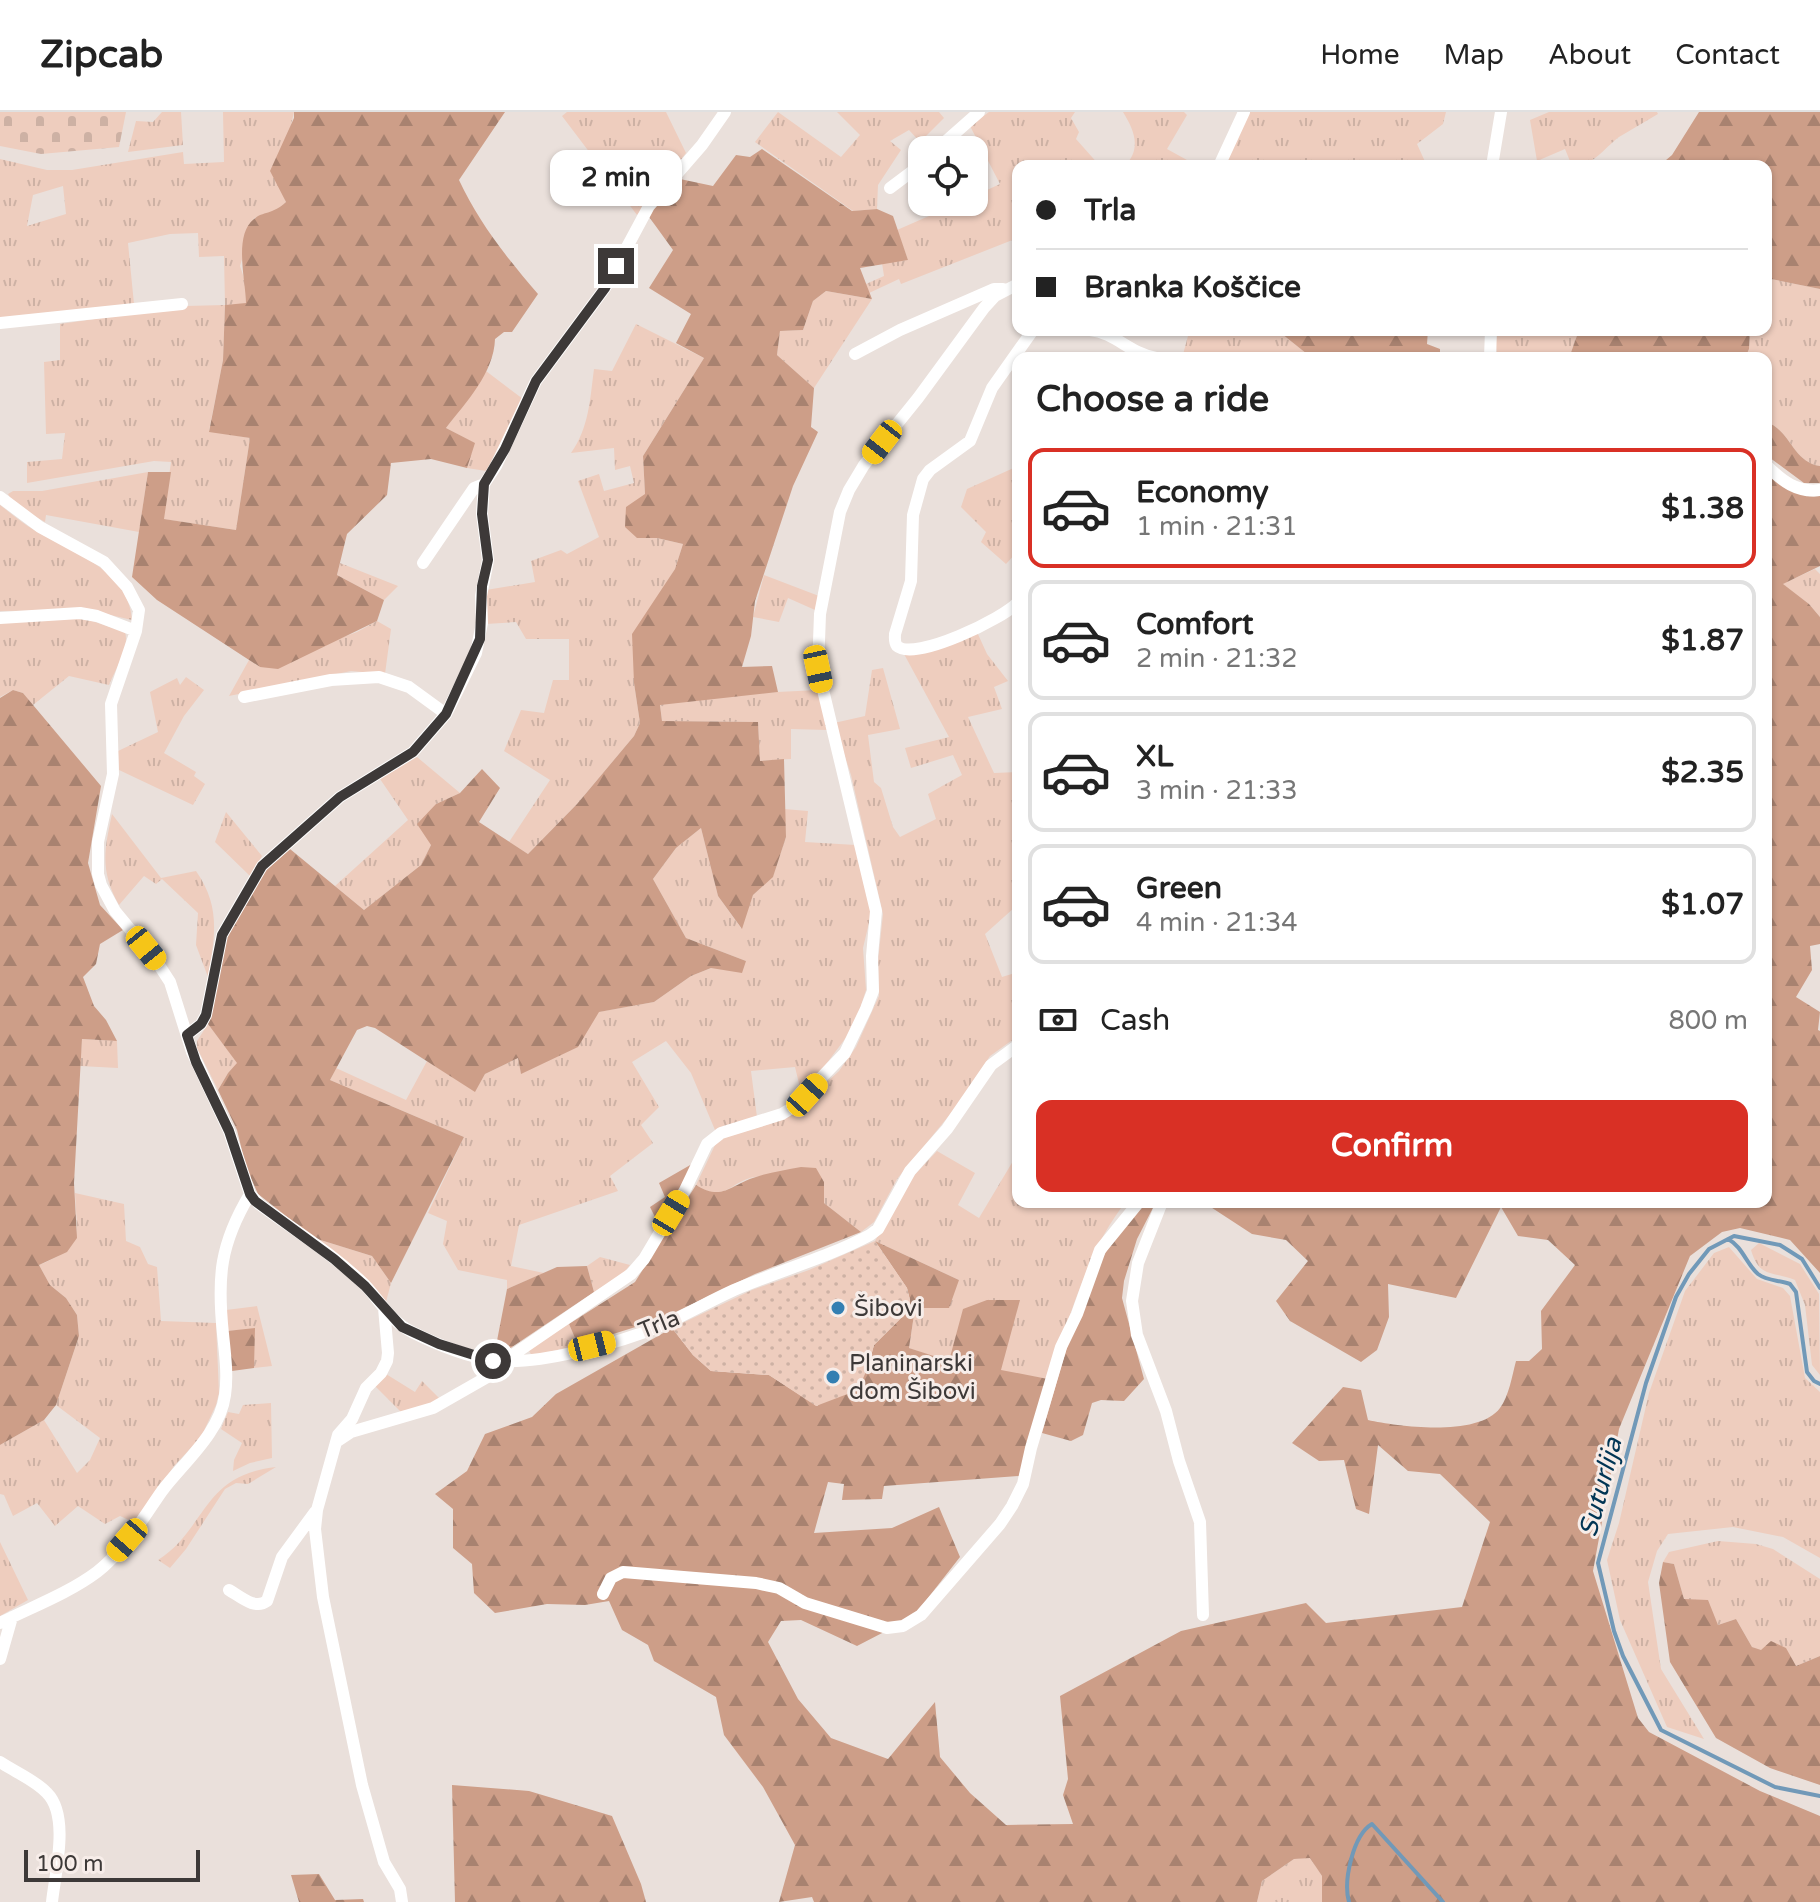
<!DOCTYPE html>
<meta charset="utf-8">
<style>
:root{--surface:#fff;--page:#f6f6f6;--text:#222;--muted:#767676;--line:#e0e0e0;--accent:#d93025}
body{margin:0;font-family:"Varela Round",sans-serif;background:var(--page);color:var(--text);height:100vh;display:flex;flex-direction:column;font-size:30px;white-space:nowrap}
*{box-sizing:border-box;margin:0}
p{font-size:26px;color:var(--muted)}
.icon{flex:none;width:44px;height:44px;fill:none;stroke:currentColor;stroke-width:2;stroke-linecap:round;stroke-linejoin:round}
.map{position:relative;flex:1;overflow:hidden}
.panel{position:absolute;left:1012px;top:240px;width:760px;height:856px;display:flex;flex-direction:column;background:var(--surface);border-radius:16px;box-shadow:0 2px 6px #0004}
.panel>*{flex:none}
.hud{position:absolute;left:1012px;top:48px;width:760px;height:176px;border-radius:16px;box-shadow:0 2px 6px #0004;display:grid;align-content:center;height:176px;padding:0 24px;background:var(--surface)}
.buttons{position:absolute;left:908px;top:24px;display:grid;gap:16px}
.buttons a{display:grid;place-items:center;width:80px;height:80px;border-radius:16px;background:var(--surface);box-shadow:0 2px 6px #0004;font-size:40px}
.scale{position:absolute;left:24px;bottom:20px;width:176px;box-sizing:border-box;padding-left:8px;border:4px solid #3d3938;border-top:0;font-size:22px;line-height:28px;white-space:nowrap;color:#3d3938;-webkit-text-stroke:6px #f7ede9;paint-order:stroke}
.end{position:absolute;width:36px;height:36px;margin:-18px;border:10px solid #3d3938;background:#fff;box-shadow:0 0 0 4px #fff}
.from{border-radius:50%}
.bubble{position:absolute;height:56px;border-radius:16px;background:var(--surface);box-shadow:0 2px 6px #0004;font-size:26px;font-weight:700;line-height:56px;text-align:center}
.car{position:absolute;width:24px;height:48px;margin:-24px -12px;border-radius:10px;box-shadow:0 0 6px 2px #0007;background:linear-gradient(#f5c518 24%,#345 0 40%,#f5c518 0 76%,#345 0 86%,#f5c518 0)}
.hud b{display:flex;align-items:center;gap:28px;height:76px;font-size:30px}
.hud b+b{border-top:2px solid var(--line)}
.hud i{width:20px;height:20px;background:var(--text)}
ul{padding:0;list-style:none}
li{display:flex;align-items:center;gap:24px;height:120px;margin:0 16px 12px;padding:0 8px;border:4px solid var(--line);border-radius:16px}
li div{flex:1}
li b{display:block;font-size:30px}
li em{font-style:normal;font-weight:700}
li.current{border-color:var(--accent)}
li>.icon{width:72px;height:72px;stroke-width:1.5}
h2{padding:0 24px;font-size:36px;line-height:96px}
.pay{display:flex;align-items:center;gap:20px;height:88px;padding:0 24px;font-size:30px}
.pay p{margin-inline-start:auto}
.button{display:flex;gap:16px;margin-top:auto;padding:16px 24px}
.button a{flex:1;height:92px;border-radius:16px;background:var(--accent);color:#fff;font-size:32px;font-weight:700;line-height:92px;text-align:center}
header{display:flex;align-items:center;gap:48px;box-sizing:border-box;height:112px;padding:0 40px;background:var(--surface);border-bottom:2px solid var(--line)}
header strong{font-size:38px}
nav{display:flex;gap:44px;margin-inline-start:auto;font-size:28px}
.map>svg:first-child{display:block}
.grass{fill:url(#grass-tufts);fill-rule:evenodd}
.forest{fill:url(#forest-firs)}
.cemetery{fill:url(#cemetery-stones)}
.park{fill:url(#park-dots)}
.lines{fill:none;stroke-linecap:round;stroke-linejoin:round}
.stream{stroke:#7199b8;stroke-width:4}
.minor{stroke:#fff;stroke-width:12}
.route{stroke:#3d3938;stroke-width:10}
.poi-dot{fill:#347fb2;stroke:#f7ede9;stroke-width:3}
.labels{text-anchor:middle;stroke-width:6;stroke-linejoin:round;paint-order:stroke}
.poi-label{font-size:24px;fill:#3d3938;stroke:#f7ede9;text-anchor:start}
.street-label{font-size:24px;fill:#3d3938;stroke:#f7ede9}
.water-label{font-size:26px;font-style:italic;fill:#013554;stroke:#f7ede9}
</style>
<header>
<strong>Zipcab</strong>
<nav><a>Home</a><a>Map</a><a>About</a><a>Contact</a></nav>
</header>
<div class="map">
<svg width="1820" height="1790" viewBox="0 0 1820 1790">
<defs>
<pattern id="grass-tufts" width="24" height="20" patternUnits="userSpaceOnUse" patternTransform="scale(2)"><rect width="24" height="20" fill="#eecdbe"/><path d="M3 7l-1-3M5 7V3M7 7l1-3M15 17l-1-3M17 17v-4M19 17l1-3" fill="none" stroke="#cdb1a4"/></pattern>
<pattern id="forest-firs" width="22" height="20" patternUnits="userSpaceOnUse" patternTransform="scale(2)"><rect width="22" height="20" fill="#cd9e88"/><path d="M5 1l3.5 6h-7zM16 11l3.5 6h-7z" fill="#a88270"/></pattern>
<pattern id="cemetery-stones" width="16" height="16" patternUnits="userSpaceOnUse" patternTransform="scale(2)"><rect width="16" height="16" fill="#eecdbe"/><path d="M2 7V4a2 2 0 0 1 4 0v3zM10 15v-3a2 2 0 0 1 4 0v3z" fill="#cdb1a4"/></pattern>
<pattern id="park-dots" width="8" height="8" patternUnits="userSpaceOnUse" patternTransform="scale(2)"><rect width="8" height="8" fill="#eecdbe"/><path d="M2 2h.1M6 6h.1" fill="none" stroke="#cdb1a4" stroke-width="1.8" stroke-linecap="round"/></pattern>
</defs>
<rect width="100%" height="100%" fill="#eae0db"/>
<!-- grass -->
<path class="grass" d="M162 0H181L183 33 128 40 136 9 153 10Z
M223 0H294L278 70 286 90 275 100 254 106 240 154 246 172V192L225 193 223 248 209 319 250 326 236 418 163 407 171 350 154 349 27 371V350L62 347 65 321 46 322 44 250 60 248V212L185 194 225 193 224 144 199 145 198 121 170 122 128 131 134 192 0 207V47L47 58H72L183 40 184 52 224 50ZM63 74 66 102 27 114 33 83Z
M567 0H666L686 41 637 103 562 4Z
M778 0 841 45 860 23 837 0H939L944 6 920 30 909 18 890 29 901 38 878 73 877 97 853 99 755 30Z
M989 0H1075L1071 6 1079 20 1076 27 1100 54H1018V131L1015 127 901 172 899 167 869 181 866 172 884 164 882 151 908 148 897 118 961 90H974V84L1000 72 970 14Z
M1123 0H1184L1187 3 1167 37 1187 48 1185 54H1125C1142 36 1134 18 1123 0Z
M1250 0H1446L1443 12 1417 32 1427 54H1369L1367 49 1339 52 1338 54H1223Z
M1549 0H1657L1658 2C1645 10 1632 17 1619 25 1603 37 1594 54 1572 54L1565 37 1537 49 1530 8Z
M1766 166 1820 177V354C1792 350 1791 318 1766 310V246H1745L1749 237 1750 218H1766Z
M826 179 872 187 814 276 777 243 780 219 803 218 813 189Z
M636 212 704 246 643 344 645 382 637 426H657L683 432 675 457 657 487 634 571 640 611 634 624 577 692 528 742 509 730 550 668 504 639 521 598 544 601 553 568H569V527H526L516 510 486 512V478L535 470 531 449 561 438 567 442 599 425 578 369 599 362 604 379 634 371 630 354 615 358 614 336 571 341C589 316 590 287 594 257L612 259Z
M1157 218H1277L1312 246H1182L1188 224Z
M1495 218H1579L1569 246H1497Z
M486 259 523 287 486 359 467 356 474 331 446 316Z
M1018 354V439L1006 452 981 430 986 420 961 395 967 377Z
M148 360 139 420 46 403 45 410 14 393 8 382 13 379H42Z
M0 393C12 402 23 412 36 419 73 441 129 458 132 508L89 498 0 499Z
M340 451 398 474 384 488 337 463Z
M1815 457 1820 462V505L1809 492 1782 472Z
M764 463 819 484 815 498 788 486 779 510 753 505Z
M72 506 89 508 125 520C130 535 115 558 109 573L69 564 33 593 23 581 13 578 0 585V510Z
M377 509 391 517 385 562 351 559 229 584 249 548 260 555 357 520Z
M977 520 987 542 1008 569 994 575 1002 597 968 605 994 661 1018 660V801L1014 796 985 822 1002 865 1018 860V924L990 944 956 995 897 1067 874 1110 861 1120 824 1091V1070C806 1069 771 1062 754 1065 729 1070 725 1092 696 1073L716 1031 725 1025 773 1011 790 1004 839 959 856 935 879 884 878 849 883 802 851 663 834 611 865 604 872 558 883 556 900 617 868 623 874 670 881 676 893 715 900 725 936 707 928 682 962 663 953 643 911 656 905 636 949 625 904 542C931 540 954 534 977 520Z
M186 565 204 578 184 604 164 641 196 660 194 664 205 672 193 693 119 658 118 639 158 620 150 580 177 566 180 573Z
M818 578 827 618 791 617V647L760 649 758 610 662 609 660 592 757 581Z
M417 645 460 681 436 692 431 733 421 753 364 798 335 774 408 708 380 667Z
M784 697 808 699 805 730 856 733 864 773 872 798 863 836 866 878 854 915 802 984 795 955 751 959 757 1005 715 1018 691 961 666 929 632 950 659 995 641 1013 653 1031 610 1064 618 1079 519 1113 511 1154 544 1161 507 1177V1168L458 1158 443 1132 447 1109 428 1101 464 1025 330 968 336 956 406 988 427 949 475 979 485 962 518 946 521 961 577 935 598 900 654 890 691 864 711 856 746 849 686 826 653 767 676 736 701 716 718 784 741 816 753 783 773 764 786 725Z
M226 700 262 744 250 764 215 730Z
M112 702 161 766 196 759C221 795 215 824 208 865L196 833 198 801 162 767 156 772 144 764 119 793C100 759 104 739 112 702Z
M208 912 238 951 228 961 218 978 197 936V929Z
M82 927 117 929 118 956 80 954Z
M937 1039 975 1061 958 1093 979 1106 1016 1044 1018 1090H1126C1087 1137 1069 1210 1048 1267L1000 1259 1019 1188 949 1250 909 1236 915 1196 959 1168 875 1129 908 1070Z
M75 1081 124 1092 126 1129 140 1135 148 1152 157 1155 161 1209 216 1211 219 1281 216 1293 201 1325 174 1354 135 1411 120 1404 105 1412 78 1394 55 1414 37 1391 13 1404 4 1383 0 1382V1333L44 1308 77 1361 90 1348 100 1326 56 1293 79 1224 77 1203 66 1186 50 1173 39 1153C85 1134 77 1126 75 1081Z
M314 1126 372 1144 391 1171 386 1190Z
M1759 1131 1800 1152 1819 1182 1820 1263 1812 1253 1805 1193 1795 1168C1772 1159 1759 1166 1751 1138Z
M1729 1135 1757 1167 1783 1176 1790 1184 1805 1266 1820 1280V1446L1783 1425 1733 1415 1668 1422 1657 1439 1648 1470 1661 1557 1704 1627 1667 1615 1620 1508 1607 1448 1619 1411 1649 1281 1685 1179 1714 1141Z
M600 1145 630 1153 622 1163 594 1180 587 1154Z
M257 1194 272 1254 254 1256V1217L227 1219 226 1198Z
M569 1212 578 1233 532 1244 528 1237Z
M386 1262 415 1280 422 1269 440 1287 426 1294 401 1300 374 1273Z
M271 1291 272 1346 250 1351 233 1359 234 1348 242 1331 221 1317 228 1300 239 1302 243 1293Z
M276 1355 248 1372 236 1371 225 1377 186 1437 170 1456 158 1448C207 1417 201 1363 276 1355Z
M1718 1429 1756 1432 1773 1437 1820 1467V1544L1796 1554 1752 1535 1736 1507 1718 1513 1714 1505 1684 1487 1674 1452 1663 1450 1669 1440Z
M0 1430 28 1488 0 1504Z
M1310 1745 1322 1764V1790H1257L1262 1769 1294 1747Z"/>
<!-- forest -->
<path class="forest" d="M294 0H505L459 68C479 111 507 146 538 182L512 220H504L495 227C494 261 466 290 446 316L475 331 467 356 431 347 391 351 387 383 347 422 337 463 384 488 377 509 278 557 260 555 157 488 132 465 148 360H171L164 407 236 418 250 326 209 320 223 248 225 193 246 191C246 170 233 123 254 107 263 99 272 103 286 90L270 59 294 6Z
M1699 0H1820V177L1766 166V54H1659L1672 43Z
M762 37 852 99 877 97 893 104 908 148 860 156 872 187 826 179 813 189 803 218 780 219 777 243 814 276 811 315 818 320 793 374 755 489 751 524 742 555 772 554 778 580 660 593 662 609 758 610 760 649 784 647 786 725 773 765 753 783 742 817 718 784 701 716 676 736 653 767 686 826 746 849 742 861 711 856 691 864 654 890 599 900 578 935 521 962 518 946 485 962 475 980 375 916 367 914 357 918 330 968 464 1025 391 1171 372 1144 314 1126 258 1082 246 1055 237 1018 218 978 228 961 237 951 208 912 224 833 232 815 262 762 290 737 364 798 421 753 431 733 417 712 436 692 460 681 482 657 500 676 479 710 528 742 577 692 634 624 640 611 634 571 632 522 675 457 683 432 657 426H637L625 415 626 395 645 382 643 344 704 246 676 231 691 202 649 176 673 138 647 102 680 67 713 74 736 43 750 45Z
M1277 218H1428L1427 232 1440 237V246H1312Z
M1579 218H1750L1749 237 1745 246H1569Z
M1766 310C1791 318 1792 350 1820 354V371H1804L1766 343Z
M1766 360C1782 372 1798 387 1820 384V454L1783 472 1809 492 1820 505V832L1810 834 1812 858 1796 885 1820 900 1818 918 1820 919V1161L1790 1128 1740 1116 1722 1120 1690 1144 1619 1317 1593 1459 1638 1606 1649 1620 1760 1679 1820 1704V1790H1322V1764L1310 1746 1294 1747 1262 1769 1257 1790H814L812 1785 779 1790 795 1733 763 1675 724 1623 716 1585 654 1549 648 1533 622 1518 609 1489 585 1493 547 1492 495 1501 474 1481 472 1452 453 1436V1397L435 1382 467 1359 485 1322 532 1305 556 1282 672 1216 693 1243 711 1259 769 1263 817 1294 868 1255 874 1233 909 1198 910 1188 907 1176 875 1129 959 1168 949 1196H915L909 1236 949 1249 963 1197 987 1188H1020L1001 1258 1048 1267 1019 1364 884 1374 882 1387 842 1388 844 1372 828 1370 814 1421 892 1416 939 1395 960 1445 913 1505 857 1534 801 1508 781 1509 768 1530 798 1587 831 1626 888 1647 935 1590 940 1645 970 1681 1006 1713 1073 1712 1063 1683 1068 1667 1060 1584 1181 1519 1306 1491 1326 1511 1462 1495 1490 1410 1440 1362 1408 1359 1378 1333 1369 1402 1356 1397 1344 1348 1319 1349 1292 1331 1343 1275 1361 1278 1368 1308C1399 1315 1479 1325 1500 1296 1509 1284 1512 1264 1516 1249H1529L1542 1237 1541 1199 1575 1153 1548 1128 1518 1124 1501 1095 1456 1186 1388 1172 1389 1205 1377 1238 1361 1250 1290 1209 1276 1189 1308 1149 1286 1128 1252 1122 1203 1090H1766Z
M13 578 23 581 101 674 88 751 100 793 123 818 100 832 96 852 83 865 94 894 106 908 117 929 82 927 74 1071 77 1126 67 1140 39 1153 50 1173 66 1186 77 1203 79 1224 56 1293 44 1308 0 1333V586Z
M692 1052 684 1076 659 1113 650 1095 665 1085 659 1071Z
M801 1055 816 1056 824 1070V1091L861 1120 755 1162 661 1207 578 1233 569 1212 635 1170 696 1073C723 1090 731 1072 756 1065 770 1060 786 1058 801 1055Z
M1144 1090H1156L1137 1127 1124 1169 1122 1186 1144 1267 1124 1289 1101 1288 1092 1291 1083 1323 1071 1329 1042 1321C1062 1255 1078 1182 1116 1123 1124 1111 1135 1101 1144 1090Z
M587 1154 594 1180 509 1237 495 1239 507 1177 557 1155Z
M255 1216 254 1256 232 1259 227 1219Z
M1663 1450 1674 1452 1684 1487 1708 1488 1718 1513 1736 1507 1752 1535 1761 1538 1771 1529 1786 1536 1796 1554 1820 1544V1673L1770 1656 1716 1626 1670 1550 1659 1471Z
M452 1673 529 1679 612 1704 641 1772 646 1790H455Z
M319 1762 335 1788 363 1787 364 1790H299L291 1763Z"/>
<!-- cemetery -->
<path class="cemetery" d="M0 0H126L119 35 41 42 0 34Z"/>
<!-- park -->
<path class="park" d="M875 1129 907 1176 910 1188 909 1198 874 1233 868 1255 858 1278 816 1294 769 1263 711 1259 693 1243 672 1216 752 1178 809 1158Z"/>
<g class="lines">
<!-- stream -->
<path class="stream" d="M1728 1127C1743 1135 1746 1152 1758 1162 1767 1169 1779 1168 1790 1172L1796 1180 1807 1260 1814 1269 1820 1272
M1820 1176 1802 1147 1780 1133 1734 1124 1709 1137 1689 1162 1676 1185 1646 1271 1598 1451 1614 1519 1623 1544 1661 1618 1775 1675 1820 1684
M1349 1790C1343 1769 1353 1723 1372 1712L1443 1790"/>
<!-- minor -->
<path class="minor" d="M936 38 979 0
M1219 54 1244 0
M1492 54 1501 0
M890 76 922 52
M0 211 182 192
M1090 218C1116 221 1129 241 1156 246
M855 242 900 218 994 177H1003
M1490 246 1491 218
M1766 353C1782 369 1797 381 1820 378
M0 385 40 415 104 450 127 475 139 498 136 519 111 592 113 662 98 730V762L101 773 115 799 157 850 170 870 192 940 229 1019 250 1082C220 1132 217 1165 223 1222 225 1242 228 1263 225 1283 220 1321 184 1350 162 1379 143 1406 124 1439 97 1460 69 1481 32 1495 0 1511
M423 451 474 376 484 372 496 354 536 269 605 176 649 94 702 33 725 0
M1018 490C1005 506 914 550 897 534 894 530 895 526 895 522L911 469 913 403 923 367 930 358 970 329 992 276 1033 218
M0 506 80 501 97 504 136 519
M244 585 331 568 379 565 409 575 446 602
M187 923 201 912 206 903 222 823 262 754 340 685 413 640 446 602 476 541 482 511 481 484 488 448 482 402 484 372
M250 1082 259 1092C294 1118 333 1142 365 1173 380 1189 391 1210 412 1220 436 1232 465 1244 492 1248 536 1255 622 1230 663 1213 687 1202 710 1189 734 1178 778 1159 827 1146 870 1123L878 1117 910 1059 947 1017 991 953 1018 933
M1162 1090 1138 1151 1132 1189 1137 1223 1166 1299 1179 1349 1200 1410 1203 1503
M384 1196 388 1241 387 1249 381 1261 366 1276 352 1307 338 1323 317 1398 315 1417 323 1485 362 1673 384 1750 400 1777 402 1790
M336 1330 351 1320 433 1296 496 1260 504 1249 631 1162 644 1147 685 1078 707 1032 721 1021 782 1002 793 995 845 941 866 897 873 879 872 844 876 799 818 557 820 502 840 400 849 378 864 353 918 286 984 196 995 184 1018 172
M229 1478C241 1485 255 1498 267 1489L282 1445 315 1400
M603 1482 611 1466 623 1460 756 1471 779 1476 805 1491 887 1516 903 1514 921 1503 1000 1412 1012 1394 1023 1372 1031 1336 1061 1235 1077 1202 1100 1138 1139 1090
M0 1547 12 1505
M0 1650C15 1660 35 1668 47 1681 70 1704 55 1761 52 1790"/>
</g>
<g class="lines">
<!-- route -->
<path class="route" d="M493 1249 439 1232 402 1215 365 1174 334 1147 255 1089 250 1082 229 1019 196 950 187 923 201 912 206 903 222 823 262 754 340 685 413 640 446 602 480 527 482 474 488 448 482 402 484 372 505 337 536 269 605 176 616 154"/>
</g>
<!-- markers -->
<g class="poi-dot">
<circle cx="838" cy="1196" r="8"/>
<circle cx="833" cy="1265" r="8"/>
</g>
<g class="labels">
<!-- poi labels -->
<g class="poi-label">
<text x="854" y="1204">Šibovi</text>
<text x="849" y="1259">Planinarski<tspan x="849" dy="28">dom Šibovi</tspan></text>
</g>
<!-- street labels -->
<g class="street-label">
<text transform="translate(659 1212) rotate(-22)" y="8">Trla</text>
</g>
<!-- water labels -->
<g class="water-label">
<text transform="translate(1600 1375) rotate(-75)" y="9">Suturlija</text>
</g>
</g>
</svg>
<div class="buttons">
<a><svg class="icon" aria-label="locate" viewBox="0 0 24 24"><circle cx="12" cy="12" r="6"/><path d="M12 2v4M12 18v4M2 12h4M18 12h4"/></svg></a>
</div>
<div class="scale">100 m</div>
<i class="end from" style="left:493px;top:1249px"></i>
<i class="end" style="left:616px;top:154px"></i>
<div class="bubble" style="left:550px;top:38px;width:132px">2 min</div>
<i class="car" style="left:882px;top:330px;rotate:218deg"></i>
<i class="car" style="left:818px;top:557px;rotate:168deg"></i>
<i class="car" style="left:146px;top:836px;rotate:141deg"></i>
<i class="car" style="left:807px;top:983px;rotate:42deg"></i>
<i class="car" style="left:671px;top:1101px;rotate:31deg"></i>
<i class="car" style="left:592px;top:1234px;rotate:76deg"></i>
<i class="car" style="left:127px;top:1428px;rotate:221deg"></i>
<div class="hud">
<b><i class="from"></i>Trla</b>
<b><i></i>Branka Koščice</b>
</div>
<section class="panel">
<h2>Choose a ride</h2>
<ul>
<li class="current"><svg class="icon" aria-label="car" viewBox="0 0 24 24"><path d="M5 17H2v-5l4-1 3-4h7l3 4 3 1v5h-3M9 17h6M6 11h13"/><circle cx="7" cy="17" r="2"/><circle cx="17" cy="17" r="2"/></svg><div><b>Economy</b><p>1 min · 21:31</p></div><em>$1.38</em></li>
<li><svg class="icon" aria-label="car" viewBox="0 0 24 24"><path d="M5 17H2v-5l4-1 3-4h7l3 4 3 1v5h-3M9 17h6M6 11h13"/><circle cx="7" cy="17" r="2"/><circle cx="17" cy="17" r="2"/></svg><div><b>Comfort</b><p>2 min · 21:32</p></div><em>$1.87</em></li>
<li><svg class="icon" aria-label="car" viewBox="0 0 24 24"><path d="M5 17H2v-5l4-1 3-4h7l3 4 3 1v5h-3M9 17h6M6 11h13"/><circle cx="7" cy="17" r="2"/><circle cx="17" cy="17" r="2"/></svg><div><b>XL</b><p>3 min · 21:33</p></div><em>$2.35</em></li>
<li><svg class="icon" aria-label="car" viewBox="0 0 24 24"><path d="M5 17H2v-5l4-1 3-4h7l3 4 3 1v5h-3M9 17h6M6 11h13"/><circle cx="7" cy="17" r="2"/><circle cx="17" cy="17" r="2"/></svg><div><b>Green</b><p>4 min · 21:34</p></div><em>$1.07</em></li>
</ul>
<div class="pay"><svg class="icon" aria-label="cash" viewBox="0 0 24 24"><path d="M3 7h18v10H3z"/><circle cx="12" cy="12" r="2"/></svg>Cash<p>800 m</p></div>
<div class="button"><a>Confirm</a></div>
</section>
</div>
